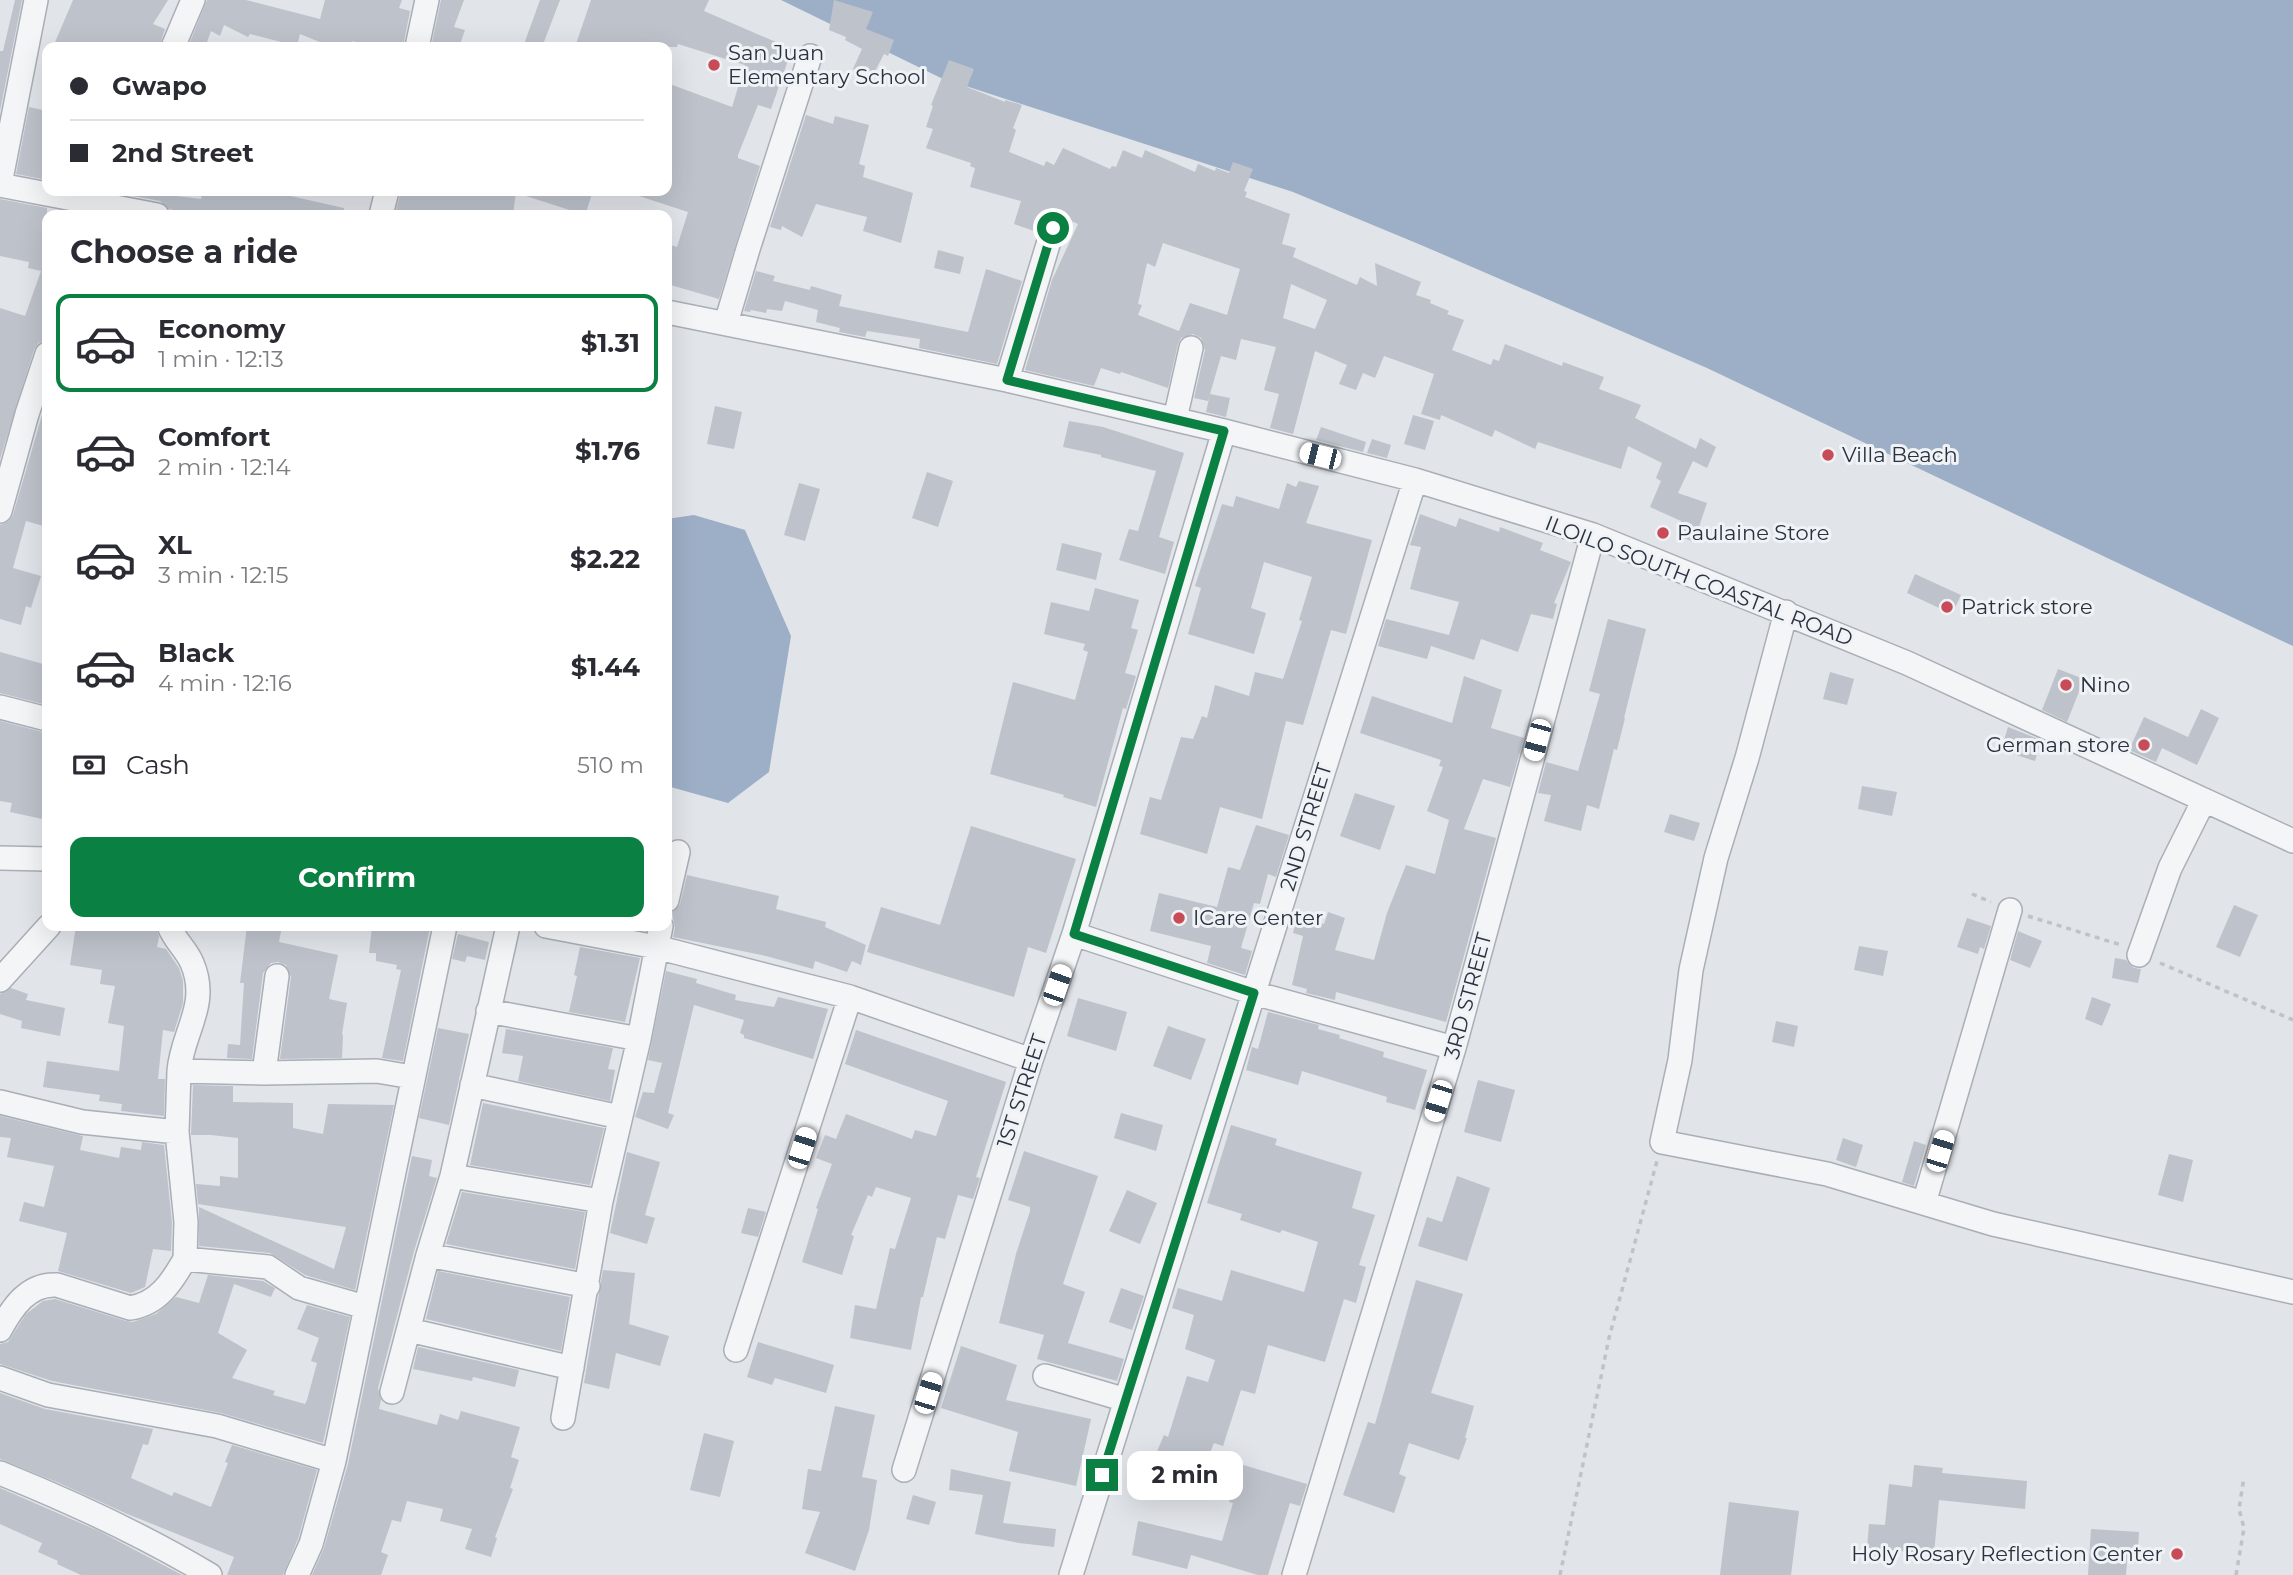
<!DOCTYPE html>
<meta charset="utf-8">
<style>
:root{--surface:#fff;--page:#f7f7f7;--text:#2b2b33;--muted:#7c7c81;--line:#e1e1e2;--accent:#0b8043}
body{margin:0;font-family:Montserrat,sans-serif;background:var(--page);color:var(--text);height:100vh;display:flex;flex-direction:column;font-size:26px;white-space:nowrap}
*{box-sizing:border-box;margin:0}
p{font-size:23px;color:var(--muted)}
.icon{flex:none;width:38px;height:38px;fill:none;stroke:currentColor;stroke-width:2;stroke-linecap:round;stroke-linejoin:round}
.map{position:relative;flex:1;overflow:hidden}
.side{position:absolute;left:42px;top:210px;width:630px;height:721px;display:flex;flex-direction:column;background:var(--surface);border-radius:14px;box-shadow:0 7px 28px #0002}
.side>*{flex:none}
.hud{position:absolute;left:42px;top:42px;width:630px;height:154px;border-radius:14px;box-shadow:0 7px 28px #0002;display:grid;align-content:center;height:154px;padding:0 28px;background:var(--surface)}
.end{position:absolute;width:32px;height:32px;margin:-16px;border:9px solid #0b8043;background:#fff;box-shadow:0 0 0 4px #fff}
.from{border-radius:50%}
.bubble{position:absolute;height:49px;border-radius:14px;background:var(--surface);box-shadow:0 7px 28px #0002;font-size:23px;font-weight:700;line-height:49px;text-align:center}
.car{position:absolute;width:21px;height:42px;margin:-21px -10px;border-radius:9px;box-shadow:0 0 5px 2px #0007;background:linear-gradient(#fff 24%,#345 0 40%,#fff 0 76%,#345 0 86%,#fff 0)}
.hud b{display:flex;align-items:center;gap:24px;height:66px;font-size:26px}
.hud b+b{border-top:2px solid var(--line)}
.hud i{width:18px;height:18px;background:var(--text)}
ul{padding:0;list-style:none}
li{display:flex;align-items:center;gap:21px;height:98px;margin:0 14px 10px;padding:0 14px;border:4px solid transparent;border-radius:14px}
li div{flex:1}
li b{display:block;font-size:26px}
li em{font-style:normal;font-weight:700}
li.on{border-color:var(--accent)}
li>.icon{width:63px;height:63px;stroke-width:1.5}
h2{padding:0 28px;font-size:32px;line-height:84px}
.pay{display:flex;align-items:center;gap:18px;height:77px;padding:0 28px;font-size:26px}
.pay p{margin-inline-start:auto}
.primary-button{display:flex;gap:14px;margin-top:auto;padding:14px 28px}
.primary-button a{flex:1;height:80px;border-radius:14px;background:var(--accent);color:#fff;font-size:28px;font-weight:700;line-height:80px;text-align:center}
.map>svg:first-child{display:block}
.water{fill:#9dafc7}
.building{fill:#bec2cb;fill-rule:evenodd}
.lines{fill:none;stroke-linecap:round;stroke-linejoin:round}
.minor-casing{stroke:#aaaeb6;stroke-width:26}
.path{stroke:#bfc2c7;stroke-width:3.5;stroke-dasharray:5 5;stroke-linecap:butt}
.minor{stroke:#f3f5f7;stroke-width:23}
.route{stroke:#0b8043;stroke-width:9}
.poi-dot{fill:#c84c57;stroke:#f0f3f6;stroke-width:2.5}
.labels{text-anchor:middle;stroke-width:6;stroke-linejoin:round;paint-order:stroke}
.poi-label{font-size:21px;fill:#2a3140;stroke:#f0f3f6;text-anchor:start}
.street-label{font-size:21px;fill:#2a3140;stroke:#f0f3f6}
</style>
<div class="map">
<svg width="2293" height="1575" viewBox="0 0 2293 1575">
<rect width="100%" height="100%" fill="#e1e4e9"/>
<!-- water -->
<path class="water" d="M781 0H2293V646L1707 368 1421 245 1293 192 941 78Z
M694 515 745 530 791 636 769 772 728 803 667 786V519Z"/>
<!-- building -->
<path class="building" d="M15 0H22L0 111V51H3Z
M73 0H168L153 24 165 29 159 47H53Z
M207 0H246L320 19 325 0H402L399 8 410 11 403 47H372L352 41 349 47H332L300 34 297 46 250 34 248 37 224 25 220 36 211 31 206 45 208 47H188Z
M441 0H464L454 27 465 30 459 47H431Z
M540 0H560L542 47H523Z
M591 0H709L704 11 792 49 771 109 758 105 738 155V158L760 166 719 299 667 284V262L671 245 677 247 688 212 633 194V191H667V83L732 107 745 65 678 44 677 47H575Z
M834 0 873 12 866 29 894 40 888 56 884 54 872 77 853 69 862 49 845 40 846 37 829 30Z
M949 60 974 69 967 87 1005 102V100L1022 105 1013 128 1016 130 1009 152 1044 166 1046 161 1054 165 1063 148 1110 169 1112 166 1116 167 1123 150 1142 158 1145 150 1195 172 1198 164 1215 171 1216 168 1229 173 1233 162 1253 169 1244 191 1247 192 1245 197 1290 214 1282 244 1296 248 1293 257 1357 285 1360 277 1377 286 1375 263 1421 282 1416 295 1431 300 1430 303 1449 311 1447 314 1464 320 1452 350 1491 365 1493 359 1499 361 1505 344 1562 366 1563 362 1604 377 1599 389 1641 405 1635 418 1696 449 1700 438 1716 447 1707 468 1693 461 1678 493 1707 503 1694 542 1676 535 1681 521 1650 507 1661 481 1656 478 1662 463 1628 446 1621 469 1538 442 1535 449 1495 430 1492 437 1441 415 1440 420 1421 414 1434 374 1384 356 1375 378 1363 373 1356 390 1339 384 1347 365 1315 351 1293 434 1270 428 1279 394 1264 390 1276 347 1241 339 1236 360 1221 356 1208 401 1194 398 1205 350 1201 338 1193 334 1181 338 1178 344 1168 388 1121 372 1120 374 1101 368 1094 386 1025 370 1052 280 1078 224 1047 210 1037 232 1014 224 1021 201 970 187 975 168 970 166 971 163 926 148 933 129 926 127 933 106 931 105ZM1163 243 1240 269 1227 315 1190 303 1179 331 1138 315 1142 305 1138 304 1147 263 1155 267ZM1291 284 1327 300 1315 329 1283 318Z
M29 107 47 111V151L42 179 16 174Z
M806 115 833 124 835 116 869 125 859 164 865 166 863 177 913 193 901 243 863 231 867 217 816 204 802 237 782 226 781 230 770 227Z
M118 191H169L168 195 201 199 202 191H234L264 196 265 191H268L344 208 343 215H199L169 209 160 201 118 193Z
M401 191H516L513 215H395Z
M521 191H593L585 215 520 194Z
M0 199 47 208V340L38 343 34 350 0 459V308L25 316 41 271 28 268 29 262 0 256Z
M938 250 964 257 960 274 934 268Z
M986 269 1022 281 997 364 919 348 920 339 867 331 865 337 839 332 840 328 816 322 818 310 785 301 782 311 767 309 766 313 751 310 750 312 744 311 756 271 775 276 773 281 810 290 811 286 842 295 839 306 968 332Z
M1210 394 1230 398 1226 417 1206 412Z
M47 398V527L26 521 13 568 41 576 31 608 26 606 21 625 0 619V525L9 521 13 515Z
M715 406 742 412 734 449 707 444Z
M1413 415 1434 421 1425 450 1404 444Z
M1069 421 1103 427 1184 453 1159 537 1174 542 1165 574 1119 560 1129 529 1138 531 1156 471 1101 457V455L1063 447Z
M1321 427 1366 442 1363 452 1316 440Z
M1372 439 1391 445 1387 458 1367 453Z
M927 472 953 481 938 527 912 518Z
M1299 481 1319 486 1306 523 1372 540 1346 634 1331 630 1303 725 1286 721 1262 819 1220 807 1207 854 1140 834 1150 797 1161 800 1181 737 1193 739 1202 716 1207 718 1215 685 1249 696 1255 672 1283 679 1302 621 1299 620 1312 577 1264 562 1251 608 1266 613 1254 654 1188 634 1201 588 1195 586 1222 504 1233 507 1236 496 1279 509 1287 483 1296 487Z
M799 483 820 489 805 541 784 535Z
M1420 514 1456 527 1459 518 1499 532 1500 527 1543 543 1540 550 1571 562 1554 603 1557 604 1553 619 1531 614 1518 652 1481 639 1474 660 1431 646 1427 659 1378 646 1386 619 1449 635 1459 602 1410 589 1421 547 1410 545Z
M1062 543 1102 553 1096 580 1056 570Z
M1915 574 1961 595 1952 614 1907 593Z
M1095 588 1139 600 1131 628 1138 630 1125 673 1136 676 1126 709 1123 708 1096 807 1063 797 1064 795 990 774 1013 682 1075 700 1088 652 1083 650 1085 644 1044 634 1051 602 1089 611Z
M1608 619 1646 629 1624 718H1625L1617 750 1614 749 1599 809 1587 805 1581 831 1544 821 1551 795 1538 793 1546 762 1578 771 1600 694 1589 691Z
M0 652 47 665V705L0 693Z
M2058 669 2084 679 2067 722 2042 710Z
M1830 672 1854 679 1847 705 1823 699Z
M1464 676 1502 690 1491 728 1524 738 1510 787 1483 779 1464 829 1496 838 1446 1022 1336 992 1335 1000 1306 993 1307 989 1292 985 1303 936 1293 933 1297 918 1324 924 1328 912 1345 918 1335 950 1374 960 1387 913 1406 865 1435 874 1449 820 1427 811 1443 767 1439 766 1441 760 1360 733 1372 696 1452 723Z
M2201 709 2219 718 2197 765 2162 748 2156 762 2129 750 2144 717 2188 737Z
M0 721 47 733V820L10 812 12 803 0 801Z
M2008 727 2041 740 2035 761 2001 750Z
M1862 786 1897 792 1892 816 1858 809Z
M1355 793 1395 806 1380 850 1340 836Z
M1670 814 1700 823 1694 841 1664 832Z
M1256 825 1289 835 1276 877 1268 874 1260 904 1254 903 1241 948 1252 951 1245 975 1207 963 1211 946 1150 931 1159 893 1217 907 1228 867 1240 870Z
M971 826 1076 859 1046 953 1028 947 1014 997 867 952 881 907 940 925Z
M687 875 779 896 776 909 826 922 825 927 866 945 861 965 852 961 847 972 815 961 813 969 766 956 673 937 675 928 672 913 680 904Z
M2234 905 2258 915 2240 957 2216 947Z
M1967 918 1991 926 1984 949 1980 947 1978 954 1957 947Z
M76 926H155L159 937 157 947 166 949 179 968 183 981V1003L174 1032 163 1030 158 1079H165L164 1116 121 1111 122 1104 99 1101 100 1095 43 1087 47 1061 119 1071 124 1026 108 1023 115 986 100 984 102 970 70 965Z
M247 926H282L279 942 338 955 329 999 347 1003 342 1034 343 1035 342 1058 280 1059 291 977 286 965 278 962 271 963 263 973 252 1059 227 1058 228 1044 240 1045 244 983H240Z
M372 926 430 927 403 1061 382 1058 401 970 396 969 397 965 376 961V953H369Z
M2018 931 2042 941 2030 968 2010 960Z
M458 934 489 942 485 960 467 956 465 962 452 959Z
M1859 946 1888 951 1883 976 1854 970Z
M580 947 640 958 625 1022 569 1012 577 976 574 975Z
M2115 958 2126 960 2134 968 2141 969 2138 983 2112 978Z
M666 971 697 979 696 983 736 995 735 1000 774 1007 778 997 828 1009 813 1059 744 1038V1035L740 1033 744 1020 694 1005 668 1113 674 1115 668 1129 635 1117 643 1092 654 1093 662 1063 648 1060Z
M11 988 28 994 26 1000 65 1008 60 1036 21 1028 22 1021 0 1014V994Z
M2092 997 2111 1004 2102 1026 2085 1019Z
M1078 998 1127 1012 1116 1051 1067 1036Z
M1268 1012 1319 1025 1318 1029 1340 1035 1339 1038 1384 1052 1383 1057 1427 1070 1415 1110 1386 1102 1387 1097 1302 1071 1298 1085 1246 1070 1252 1047 1258 1049Z
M1776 1021 1798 1026 1794 1047 1772 1042Z
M1168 1026 1206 1039 1191 1080 1153 1066Z
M438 1028 469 1034 449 1125 419 1118Z
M506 1029 613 1048 608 1069 615 1070 610 1101 518 1081 523 1056 502 1053Z
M856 1030 1006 1082 976 1177 980 1178 973 1199 958 1195 945 1239 937 1237 923 1297H921L911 1350 850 1338 855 1305 876 1309 890 1248 895 1249 911 1198 876 1187 872 1197 868 1195 851 1235 854 1236 842 1275 802 1262 818 1209 816 1208 832 1164 816 1158 825 1135 836 1139 846 1114 912 1139 915 1130 936 1136 948 1101 845 1064Z
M1478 1080 1515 1090 1501 1142 1464 1132Z
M193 1085 233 1086V1102L293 1103V1128L323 1134 328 1104 394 1105 355 1290 305 1275 270 1253 199 1246V1207L334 1269 346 1227 198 1204 196 1184 220 1186V1176L238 1178V1138L211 1135H191Z
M483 1103 604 1128 590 1185 470 1165Z
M1121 1113 1163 1125 1156 1151 1114 1138Z
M0 1116 83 1136 80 1150 119 1158 121 1147 141 1150 142 1142 164 1145 172 1223 171 1251 153 1249 145 1287 131 1293 58 1271 67 1233 19 1221 24 1202 44 1207 54 1166 7 1157 11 1138 0 1137Z
M1231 1125 1277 1139 1275 1145 1362 1172 1352 1208 1375 1215 1359 1265 1366 1267 1356 1303 1344 1299 1325 1362 1268 1345 1255 1394 1241 1390 1223 1446 1214 1443 1192 1497 1146 1477 1164 1435 1168 1437 1187 1376 1208 1382 1215 1360 1185 1349 1194 1315 1172 1308 1178 1288 1222 1301 1231 1270 1304 1292 1318 1242 1282 1230 1280 1233 1240 1220 1242 1214 1207 1203Z
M1843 1138 1863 1145 1856 1167 1836 1160Z
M1914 1141 1926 1145 1914 1186 1902 1182Z
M1024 1151 1098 1176 1063 1284 1085 1292 1068 1343 1124 1359 1117 1381 1037 1359 1044 1335 999 1323 1016 1254 1030 1211V1207L1008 1200Z
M627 1152 660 1162 645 1215 655 1218 647 1244 610 1233Z
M2169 1154 2193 1160 2183 1202 2158 1195Z
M412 1156 432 1160 429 1176 437 1178 414 1251 378 1388 381 1400 379 1409 437 1425 440 1414 458 1420 461 1411 520 1427 511 1457 519 1460 510 1488 513 1489 495 1537 497 1538 491 1557 465 1549 472 1529 440 1521 443 1509 407 1501 401 1522 392 1520 381 1552 388 1555 381 1575H312L324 1548 348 1464Z
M1457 1176 1490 1188 1467 1261 1418 1246 1427 1217 1442 1222Z
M1127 1190 1157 1203 1140 1244 1109 1231Z
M462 1192 585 1212 575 1269 446 1244Z
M748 1208 766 1212 758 1237 741 1233Z
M603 1270 635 1273 629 1324 669 1336 660 1366 616 1353 609 1389 584 1383Z
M438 1271 570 1297 561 1351 426 1319Z
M208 1275 263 1281 275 1288 271 1297 234 1284 218 1333 247 1350 232 1378 275 1391 273 1395 305 1404 307 1400 317 1363 311 1361 319 1338 297 1329 307 1305 350 1317 323 1443 221 1413 52 1381 0 1364V1344L8 1342 26 1314 43 1301 55 1299 126 1321 133 1322 156 1314 176 1297 199 1303Z
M1416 1280 1463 1294 1431 1393 1474 1406 1465 1438H1467L1459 1460 1409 1443 1399 1474 1406 1477 1394 1513 1343 1495 1368 1422 1375 1424Z
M1121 1288 1144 1296 1132 1330 1109 1322Z
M758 1342 834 1365 826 1393 775 1378 772 1385 747 1377Z
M961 1346 1017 1365 1006 1400 1091 1419 1076 1486 1009 1471 1018 1432 941 1408Z
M418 1347 519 1370 515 1387 473 1377 472 1381 413 1369Z
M0 1393 45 1409 153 1429 148 1445 143 1444 131 1478 172 1496 174 1492 211 1507 228 1463 225 1462 232 1445 317 1470 298 1539 283 1575H227L234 1557 125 1513 59 1483 0 1459Z
M835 1406 875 1415 862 1477 877 1480 869 1530 855 1571 805 1553 820 1512 802 1509 808 1469 821 1471Z
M704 1433 734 1441 720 1497 690 1490Z
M1240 1464 1307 1484 1300 1506 1290 1503 1268 1575H1258L1191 1555 1187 1569 1132 1555 1138 1521 1222 1541 1233 1503 1229 1502Z
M1914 1465 1943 1468 1942 1473 2027 1481 2025 1509 1939 1500 1934 1554 1867 1548 1869 1524 1885 1525 1889 1484 1912 1487Z
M951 1469 1011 1482 1003 1523 1056 1529 1054 1547 1019 1543 975 1534 983 1495 949 1490Z
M0 1488 101 1532 182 1575H81L57 1564 58 1561 38 1552 42 1543 0 1524Z
M913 1495 936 1502 929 1525 906 1519Z
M1729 1502 1799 1511 1791 1575H1720Z
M2091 1529 2139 1532 2137 1563 2127 1562 2126 1575H2088Z"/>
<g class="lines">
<defs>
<path id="minor" d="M173 47 193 0
M417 47 427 0
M0 184 36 0
M0 185 157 215
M381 215 387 191
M667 312 1007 380 1224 431 1415 480 1593 535 1907 663 2293 841
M726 323 748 249 810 56
M1007 380 1053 228
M1175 419 1191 348
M0 511 27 414 47 354
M1786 612 1747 758 1716 858 1691 970 1680 1060 1662 1142 1827 1174 1993 1224 2293 1292
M0 707 47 719
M0 858 47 859
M667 900 678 852
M169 926C175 941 186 949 192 963 210 1005 182 1032 179 1071
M546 926 656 947 850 997 1031 1060
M1074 934 1254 993 1454 1048
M2139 955 2170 868 2204 800
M0 980 49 926
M488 1011 639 1039
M264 1073 277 976
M472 1085 620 1117
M0 1102 82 1122 177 1132
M452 1176 601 1201
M1924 1203 2010 910
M428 1255 588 1286
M185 1259 186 1222 177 1132 179 1071 264 1073 377 1071 412 1077
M0 1330C12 1308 28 1283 57 1285L130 1308C158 1304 172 1282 185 1259L268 1267 299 1288 365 1307
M409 1330 572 1368
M736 1350 850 997
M1045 1376 1126 1400
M0 1378 48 1395 217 1426 334 1461
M392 1392 428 1255 452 1176 508 926
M563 1418 601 1201 639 1039 661 926
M904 1470 1031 1060 1074 934 1224 431
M0 1473C72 1502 143 1535 210 1575
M297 1575 311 1544 334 1461 445 926
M1071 1575 1415 480
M1294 1575 1454 1048 1593 535"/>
</defs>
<!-- minor casing -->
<use href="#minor" class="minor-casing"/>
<!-- path -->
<path class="path" d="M1972 894 1991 902
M2028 916 2121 945
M2160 963 2293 1020
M1560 1575 1609 1338 1657 1161
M2236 1575 2244 1528 2239 1509 2244 1477"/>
<!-- minor -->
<use href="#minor" class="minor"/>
</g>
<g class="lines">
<!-- route -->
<path class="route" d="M1053 228 1007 380 1224 431 1074 934 1254 993 1102 1475"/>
</g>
<!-- markers -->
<g class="poi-dot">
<circle cx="714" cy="65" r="7"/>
<circle cx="1828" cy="455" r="7"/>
<circle cx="1663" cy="533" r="7"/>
<circle cx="1947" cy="607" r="7"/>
<circle cx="2066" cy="685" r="7"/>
<circle cx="2144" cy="745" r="7"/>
<circle cx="1179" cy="918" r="7"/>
<circle cx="2177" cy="1554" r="7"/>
</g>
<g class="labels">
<!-- poi labels -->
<g class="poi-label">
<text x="728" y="60">San Juan<tspan x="728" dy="24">Elementary School</tspan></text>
<text x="1842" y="462">Villa Beach</text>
<text x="1677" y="540">Paulaine Store</text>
<text x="1961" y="614">Patrick store</text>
<text x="2080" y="692">Nino</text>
<text x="2130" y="752" text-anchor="end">German store</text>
<text x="1193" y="925">ICare Center</text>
<text x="2163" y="1561" text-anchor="end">Holy Rosary Reflection Center</text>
</g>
<!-- street labels -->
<g class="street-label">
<text transform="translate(1699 581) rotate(21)" y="7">ILOILO SOUTH COASTAL ROAD</text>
<text transform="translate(1306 827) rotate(-73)" y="7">2ND STREET</text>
<text transform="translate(1468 996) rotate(-75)" y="7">3RD STREET</text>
<text transform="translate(1022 1091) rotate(-72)" y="7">1ST STREET</text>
</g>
</g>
</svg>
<i class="end from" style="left:1053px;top:228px"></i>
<i class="end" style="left:1102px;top:1475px"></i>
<div class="bubble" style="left:1127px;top:1451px;width:116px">2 min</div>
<i class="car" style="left:1320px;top:456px;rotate:284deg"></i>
<i class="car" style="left:1537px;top:740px;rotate:195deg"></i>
<i class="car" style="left:1057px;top:985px;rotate:19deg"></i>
<i class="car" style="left:1438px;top:1101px;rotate:197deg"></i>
<i class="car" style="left:802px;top:1148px;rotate:18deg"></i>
<i class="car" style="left:1940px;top:1151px;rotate:17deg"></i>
<i class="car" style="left:928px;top:1393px;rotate:17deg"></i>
<div class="hud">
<b><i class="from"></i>Gwapo</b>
<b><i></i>2nd Street</b>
</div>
<section class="side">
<h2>Choose a ride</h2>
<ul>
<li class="on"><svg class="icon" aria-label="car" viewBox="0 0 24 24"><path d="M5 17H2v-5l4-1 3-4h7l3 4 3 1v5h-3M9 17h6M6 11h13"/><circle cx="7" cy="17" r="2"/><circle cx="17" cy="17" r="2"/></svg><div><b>Economy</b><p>1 min · 12:13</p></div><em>$1.31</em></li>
<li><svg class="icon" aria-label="car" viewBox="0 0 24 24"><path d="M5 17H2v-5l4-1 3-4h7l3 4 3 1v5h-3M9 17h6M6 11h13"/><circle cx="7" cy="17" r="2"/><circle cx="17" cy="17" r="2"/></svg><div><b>Comfort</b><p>2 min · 12:14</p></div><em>$1.76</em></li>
<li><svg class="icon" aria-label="car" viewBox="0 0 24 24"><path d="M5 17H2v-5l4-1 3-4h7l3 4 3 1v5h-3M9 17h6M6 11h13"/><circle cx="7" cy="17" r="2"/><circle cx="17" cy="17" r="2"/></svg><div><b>XL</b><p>3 min · 12:15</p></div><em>$2.22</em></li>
<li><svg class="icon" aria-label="car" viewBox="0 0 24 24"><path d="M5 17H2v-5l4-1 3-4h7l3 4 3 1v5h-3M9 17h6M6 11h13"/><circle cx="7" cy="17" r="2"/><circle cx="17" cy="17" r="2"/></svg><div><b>Black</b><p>4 min · 12:16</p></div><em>$1.44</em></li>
</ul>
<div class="pay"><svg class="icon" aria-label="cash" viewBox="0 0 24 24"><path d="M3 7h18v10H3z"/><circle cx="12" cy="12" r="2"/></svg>Cash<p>510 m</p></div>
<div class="primary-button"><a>Confirm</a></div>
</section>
</div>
